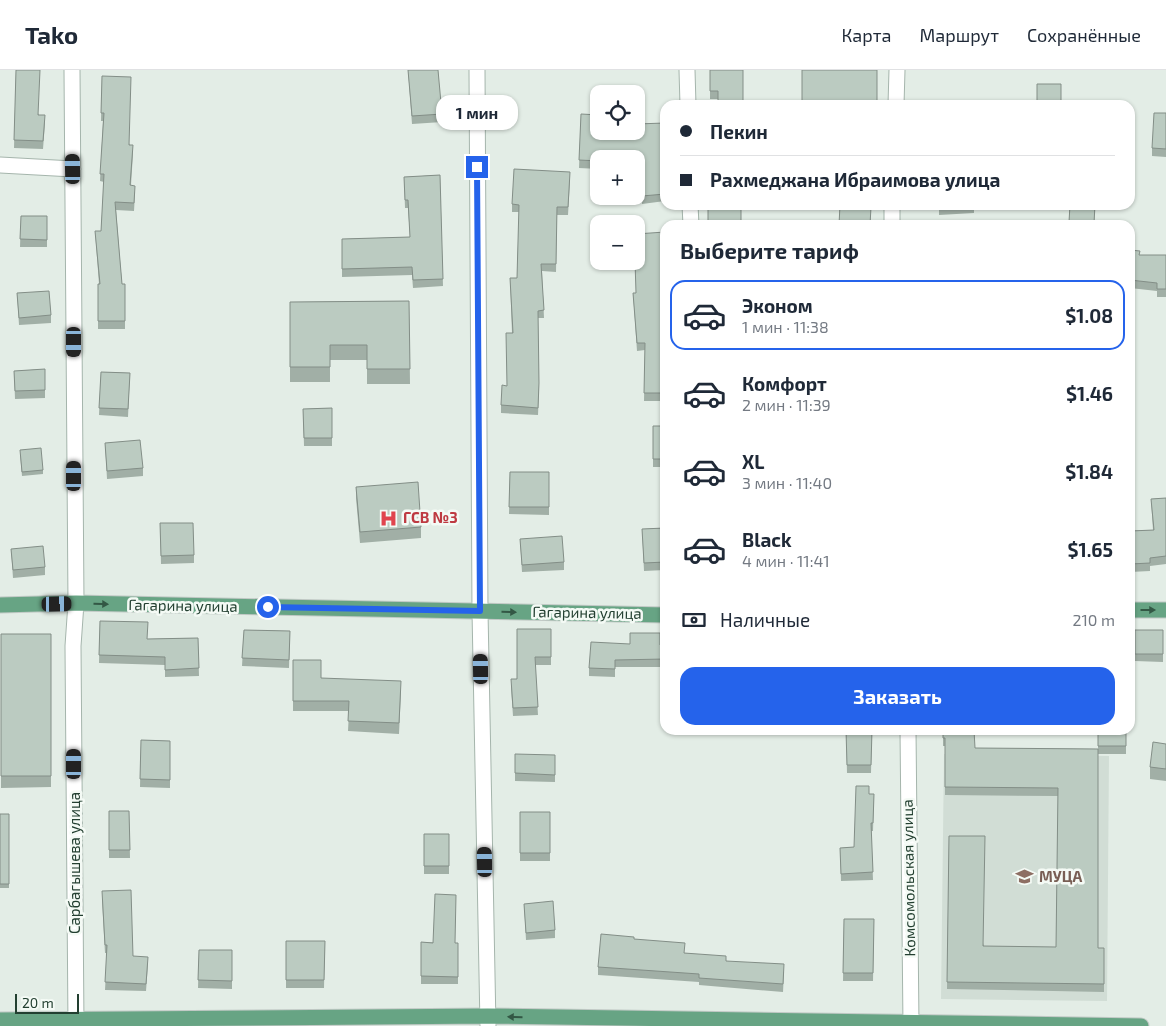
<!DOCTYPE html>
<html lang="ru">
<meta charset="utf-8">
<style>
:root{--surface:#fff;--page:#f2f2f3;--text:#1f2937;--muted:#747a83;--line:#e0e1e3;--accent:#2563eb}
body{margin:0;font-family:"Exo 2",sans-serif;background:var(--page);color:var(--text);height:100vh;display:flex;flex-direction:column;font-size:19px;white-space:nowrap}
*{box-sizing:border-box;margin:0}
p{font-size:16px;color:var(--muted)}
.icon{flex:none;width:28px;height:28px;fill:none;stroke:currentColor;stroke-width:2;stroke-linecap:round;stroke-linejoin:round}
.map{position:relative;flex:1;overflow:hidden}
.drawer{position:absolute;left:660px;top:150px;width:475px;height:515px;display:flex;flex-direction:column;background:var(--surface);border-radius:15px;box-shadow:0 1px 4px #0004}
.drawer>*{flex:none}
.top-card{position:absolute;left:660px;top:30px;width:475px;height:110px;border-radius:15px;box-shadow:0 1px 4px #0004;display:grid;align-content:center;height:110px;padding:0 20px;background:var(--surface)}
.tools{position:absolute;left:590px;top:15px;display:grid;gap:10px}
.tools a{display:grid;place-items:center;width:55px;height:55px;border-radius:10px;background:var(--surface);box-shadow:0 1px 4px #0004;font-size:25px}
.scale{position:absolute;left:15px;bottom:12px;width:64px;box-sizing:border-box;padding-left:5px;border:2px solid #223f30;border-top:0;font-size:14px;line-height:18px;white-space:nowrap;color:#223f30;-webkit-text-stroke:4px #f4faf5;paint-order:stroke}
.end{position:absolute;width:22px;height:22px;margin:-11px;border:6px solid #2563eb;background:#fff;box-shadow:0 0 0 2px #fff}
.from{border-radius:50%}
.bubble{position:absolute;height:35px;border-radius:15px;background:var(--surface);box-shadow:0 1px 4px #0004;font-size:16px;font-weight:700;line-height:35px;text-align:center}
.car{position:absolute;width:15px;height:30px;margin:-15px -8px;border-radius:6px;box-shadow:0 0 4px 1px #0007;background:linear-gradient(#222 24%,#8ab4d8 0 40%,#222 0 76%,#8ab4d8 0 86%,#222 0)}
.top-card b{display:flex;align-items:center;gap:18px;height:48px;font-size:19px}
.top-card b+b{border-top:1px solid var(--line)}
.top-card i{width:12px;height:12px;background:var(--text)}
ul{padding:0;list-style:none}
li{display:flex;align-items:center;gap:15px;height:70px;margin:0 10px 8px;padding:0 10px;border:2px solid transparent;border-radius:15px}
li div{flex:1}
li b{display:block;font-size:19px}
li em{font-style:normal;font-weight:700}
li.active{border-color:var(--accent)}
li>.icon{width:45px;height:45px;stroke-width:1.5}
h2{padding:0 20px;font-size:22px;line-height:60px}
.pay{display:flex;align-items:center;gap:12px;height:55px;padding:0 20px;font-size:19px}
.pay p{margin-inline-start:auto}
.action{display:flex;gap:10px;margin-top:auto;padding:10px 20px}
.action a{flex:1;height:58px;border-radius:15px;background:var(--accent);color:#fff;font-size:20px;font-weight:700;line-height:58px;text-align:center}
header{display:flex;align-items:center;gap:30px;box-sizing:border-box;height:70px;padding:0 25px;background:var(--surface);border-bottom:1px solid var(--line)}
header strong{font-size:24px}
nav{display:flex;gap:28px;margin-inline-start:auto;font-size:18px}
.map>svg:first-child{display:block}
.built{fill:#d1ddd5}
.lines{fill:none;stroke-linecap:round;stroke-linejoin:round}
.minor-casing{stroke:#a5b5ac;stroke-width:17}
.major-casing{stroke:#c1c9c5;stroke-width:17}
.minor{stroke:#fff;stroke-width:15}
.major{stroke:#67a484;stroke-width:15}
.wall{fill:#a1afa6}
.building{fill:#bbcbc1;stroke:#838e87}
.oneway{fill:#335845}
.route{stroke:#2563eb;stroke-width:6}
.labels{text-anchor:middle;stroke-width:5;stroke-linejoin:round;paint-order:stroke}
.health-label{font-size:15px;font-weight:bold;fill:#be3a42;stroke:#f4faf5;text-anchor:start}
.street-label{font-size:15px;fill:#223f30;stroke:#f4faf5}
.education-label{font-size:15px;font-weight:bold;fill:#785e54;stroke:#f4faf5;text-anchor:start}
</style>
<header>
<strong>Tako</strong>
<nav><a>Карта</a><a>Маршрут</a><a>Сохранённые</a></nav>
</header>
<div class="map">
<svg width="1166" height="956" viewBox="0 0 1166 956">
<rect width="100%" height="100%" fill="#e3ede6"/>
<!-- built -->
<path class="built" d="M944 684 1109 686 1107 931 941 929Z"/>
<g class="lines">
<defs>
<path id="minor" d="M72 0 76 533 73 576 76 956
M477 0 480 541 488 956
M687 0 688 35
M896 35 897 0
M0 95 73 99
M690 135 691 155
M892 135V155
M908 660 911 956"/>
<path id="major" d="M0 535 76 533 665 545
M1130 540H1166
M0 950 488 946 1141 956"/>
</defs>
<!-- minor casing -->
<use href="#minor" class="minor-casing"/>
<!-- major casing -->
<use href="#major" class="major-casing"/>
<!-- minor -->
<use href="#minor" class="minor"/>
<!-- major -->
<use href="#major" class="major"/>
</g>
<!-- wall -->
<path class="wall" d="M16 0 39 45 45 53 43 79 14 78Z
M408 0H438L442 52 412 54Z
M710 0H743L718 29H710Z
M102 6 133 83 131 115 135 123 134 141 116 140 122 214H125V259H98V214H99L95 161H101L104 112 100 111 103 51H101Z
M1166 43V87L1152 86V78Z
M581 44 599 61 665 53V131L642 134 638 100H636V89H599V99L579 98Z
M440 105 443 216 413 218 412 205 342 207V169L410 167 408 138H405L404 107Z
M570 110 568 145H557L556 202 542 201 544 248H538L539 321 538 345 501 343V335L507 316 512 263 510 208H517L519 142H512V134Z
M939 135H974V143L939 145Z
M1070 135H1095L1094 155H1069Z
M21 146H47V177H20Z
M665 162V331H644L645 280 637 281 633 223H636Z
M1130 180 1140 185H1166V227H1157V221L1130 218Z
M17 223 51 245V253L19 255Z
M409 231 410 314H367V290H330V312H290V232Z
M45 299V328L15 329 14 301Z
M101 302 130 303 128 347 99 345Z
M332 338V376H304L303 339Z
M653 356H665V397H653Z
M105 373 143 398V406L107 409Z
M20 384 43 400V404L22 406Z
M510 402H549V445L509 444Z
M356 417 421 457V468L360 473 356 428Z
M1166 428V494L1150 496V501L1130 502V461L1153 460 1151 429Z
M160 453 194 485V493L161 494Z
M665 458V500L644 501 642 459Z
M520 469 564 492V500L522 502Z
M11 479 45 497V505L13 508Z
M100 551 147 569 198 568 199 606 165 607V595L99 593Z
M551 559V595H535L538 645 513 646 511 617Z
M244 560 290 561 289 598 242 596Z
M1135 560H1163V592L1135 591Z
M1 564H51V717L1 718Z
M660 575H665V597H615V607L589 606V598Z
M293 590 321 608 401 622 399 664 348 661 349 641H293Z
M846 660H872L871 703H847Z
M943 660 975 678 1098 679V660H1126V684H1098V878H1104V922L947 919 949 766 984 876 1056 877 1058 726 945 725V676H943Z
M141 670 170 671V718L140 717Z
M1166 674V711L1150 709V697Z
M555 685V712L515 711V703Z
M869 724H874L873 761H871L873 810 841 811 840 778 854 777Z
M109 741H129L130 788H109Z
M520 742H550V791H520Z
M0 744H9V818H0Z
M424 764H449V804H424Z
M102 829 133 886 148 894 146 921 105 920 107 883H105Z
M524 834 555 860V868L526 870Z
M844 849H874L873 911H843Z
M634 869 685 883 784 902 783 922 699 915V912L598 905V897Z
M286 871H325L324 918H286Z
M421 872 458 873V914H421Z
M199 880H232V919L198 918Z"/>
<!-- building -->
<path class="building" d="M16 0H40L38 45H45L43 71 14 70Z
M408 0H438L442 44 412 46Z
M710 0H743V35H718V21H710Z
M802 0H877V35H802Z
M102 6 131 7 129 75H133L130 115 135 116 134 133 115 132 122 214H125V251H98V214H100L95 161H101L104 104H100L104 43H101Z
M1037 14H1061V35H1037Z
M1154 43H1166V79L1152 78Z
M581 44 599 45V61H636V54L665 53V124L642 126 638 92H636V89H599V91L579 90Z
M514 99 570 102 568 137H557L556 194H541L544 240 538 241 539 313 538 338 501 335 502 315 507 316 506 263H513L510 208H517L519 135 512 134Z
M440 105 443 209 413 210 412 197 342 199V169L410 167 408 130H405L404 107Z
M840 135 871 137 870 155H839Z
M939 135H973L939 137Z
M1070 135H1095L1094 153 1069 152Z
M741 138V155H708V139Z
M21 146H47V170L20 169Z
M665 162V323H644L645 273H637L633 223H636L635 191H636V164Z
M1130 180 1140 181 1139 185H1166V219H1157V213L1130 210Z
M49 221 51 245 19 248 17 223Z
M409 231 410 299H367V275H330V297H290V232Z
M45 299V320L15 321 14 301Z
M101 302 130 303 128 339 99 338Z
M332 338V368H304L303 339Z
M653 356H665V389H653Z
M140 370 143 398 107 401 105 373Z
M41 378 43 400 22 402 20 380Z
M510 402H549V437H509Z
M418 412 421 457 360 462 356 417Z
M1166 428V486L1150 488V493L1130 494V461L1154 460 1151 429Z
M160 453H193L194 485 161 486Z
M665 458V492L644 493 642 459Z
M562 466 564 492 522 495 520 469Z
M43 476 45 497 13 500 11 479Z
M100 551 148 552 147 569 198 568 199 598 165 600V587L99 585Z
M517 559H551V587H535L538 637 513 638 511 609H517Z
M244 560 290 561 289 590 242 588Z
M1135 560H1163V584H1135Z
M630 563H660V575H665V589L615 590V599L589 598 591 572 630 574Z
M1 564H51V706H1Z
M293 590H321V608L401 611 399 653 348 651 349 631H293Z
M846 660H872L871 695H847Z
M943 660H974L975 678 1098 679V878H1104V914L947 912 949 766H985L983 876 1056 877 1058 718 945 717V668H943Z
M1098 660H1126V676H1098Z
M141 670 170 671V710L140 709Z
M1153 672 1166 674V699L1150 697Z
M515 684 555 685V705L515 703Z
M856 716H869V724H874L873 753H871L873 802 841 804 840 778 854 777Z
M109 741H129L130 780H109Z
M520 742H550V783H520Z
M0 744H9V814H0Z
M424 764H449V796H424Z
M131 820 133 886 148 887 146 914 105 912 107 875H105L102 821Z
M435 824 456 825 455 873H458V907L421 906V872L433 873Z
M553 831 555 860 526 863 524 834Z
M844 849H874L873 903H843Z
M601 864 634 867V869L685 873 684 883 726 886V891L784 894 783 914 699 908V904L598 897Z
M286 871H325L324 910H286Z
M199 880H232V911L198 910Z"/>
<!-- one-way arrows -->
<defs><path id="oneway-solid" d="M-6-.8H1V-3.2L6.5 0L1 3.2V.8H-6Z" transform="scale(1.25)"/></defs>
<g class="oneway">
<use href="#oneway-solid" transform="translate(101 534) rotate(1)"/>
<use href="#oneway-solid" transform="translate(1148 540)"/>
<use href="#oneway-solid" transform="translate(509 542) rotate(1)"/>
<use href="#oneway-solid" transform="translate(515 947) rotate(-179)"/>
</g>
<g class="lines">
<!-- route -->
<path class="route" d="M268 537 480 541 477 97"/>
</g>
<!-- icons -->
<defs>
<symbol id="hospital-bare" viewBox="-9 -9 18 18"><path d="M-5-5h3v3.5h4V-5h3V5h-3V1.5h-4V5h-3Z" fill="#e0444e" stroke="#f4faf5" stroke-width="2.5" paint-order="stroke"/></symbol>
<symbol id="school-bare" viewBox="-9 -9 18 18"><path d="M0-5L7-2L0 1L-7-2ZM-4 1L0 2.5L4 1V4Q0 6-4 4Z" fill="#8d6e63" stroke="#f4faf5" stroke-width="2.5" paint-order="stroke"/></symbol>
</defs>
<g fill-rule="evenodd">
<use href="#hospital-bare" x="376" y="436" width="25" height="25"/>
<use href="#school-bare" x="1012" y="794" width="25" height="25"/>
</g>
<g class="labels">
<!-- health labels -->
<g class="health-label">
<text x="403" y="453">ГСВ №3</text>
</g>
<!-- street labels -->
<g class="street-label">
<text transform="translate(183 536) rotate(1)" y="5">Гагарина улица</text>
<text transform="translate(587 543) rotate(1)" y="5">Гагарина улица</text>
<text transform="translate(75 793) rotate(-90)" y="5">Сарбагышева улица</text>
<text transform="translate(909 808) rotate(-91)" y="5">Комсомольская улица</text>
</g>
<!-- education labels -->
<g class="education-label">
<text x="1039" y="812">МУЦА</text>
</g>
</g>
</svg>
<div class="tools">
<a><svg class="icon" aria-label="locate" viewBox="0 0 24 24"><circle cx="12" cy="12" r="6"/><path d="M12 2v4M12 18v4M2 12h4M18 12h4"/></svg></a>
<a>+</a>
<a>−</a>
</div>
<div class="scale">20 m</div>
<i class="end from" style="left:268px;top:537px"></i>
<i class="end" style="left:477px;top:97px"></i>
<div class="bubble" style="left:436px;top:25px;width:82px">1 мин</div>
<i class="car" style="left:73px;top:99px;rotate:359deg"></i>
<i class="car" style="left:74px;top:272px;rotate:180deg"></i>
<i class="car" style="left:74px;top:406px;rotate:0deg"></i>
<i class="car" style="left:57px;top:534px;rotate:89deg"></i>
<i class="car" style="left:481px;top:599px;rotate:359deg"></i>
<i class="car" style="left:74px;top:694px;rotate:0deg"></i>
<i class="car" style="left:485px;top:792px;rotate:359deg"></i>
<div class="top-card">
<b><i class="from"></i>Пекин</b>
<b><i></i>Рахмеджана Ибраимова улица</b>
</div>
<section class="drawer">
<h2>Выберите тариф</h2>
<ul>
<li class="active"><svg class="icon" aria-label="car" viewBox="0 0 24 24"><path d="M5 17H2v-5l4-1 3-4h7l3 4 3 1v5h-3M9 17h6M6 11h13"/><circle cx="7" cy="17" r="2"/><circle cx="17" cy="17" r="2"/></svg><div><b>Эконом</b><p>1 мин · 11:38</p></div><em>$1.08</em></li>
<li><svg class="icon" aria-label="car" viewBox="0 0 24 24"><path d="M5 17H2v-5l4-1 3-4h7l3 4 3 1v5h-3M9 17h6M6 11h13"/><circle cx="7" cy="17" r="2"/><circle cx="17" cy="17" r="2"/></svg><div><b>Комфорт</b><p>2 мин · 11:39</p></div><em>$1.46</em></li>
<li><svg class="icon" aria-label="car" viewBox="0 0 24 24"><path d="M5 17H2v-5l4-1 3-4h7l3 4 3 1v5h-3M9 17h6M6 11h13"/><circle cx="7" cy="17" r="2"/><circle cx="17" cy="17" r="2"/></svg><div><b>XL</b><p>3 мин · 11:40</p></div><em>$1.84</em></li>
<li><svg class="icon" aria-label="car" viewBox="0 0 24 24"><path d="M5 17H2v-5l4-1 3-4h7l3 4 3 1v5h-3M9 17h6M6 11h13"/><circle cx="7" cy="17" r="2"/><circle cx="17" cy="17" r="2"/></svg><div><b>Black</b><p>4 мин · 11:41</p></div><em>$1.65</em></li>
</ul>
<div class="pay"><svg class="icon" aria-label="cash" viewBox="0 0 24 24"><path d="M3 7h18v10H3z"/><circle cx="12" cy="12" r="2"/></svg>Наличные<p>210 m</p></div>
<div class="action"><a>Заказать</a></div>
</section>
</div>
